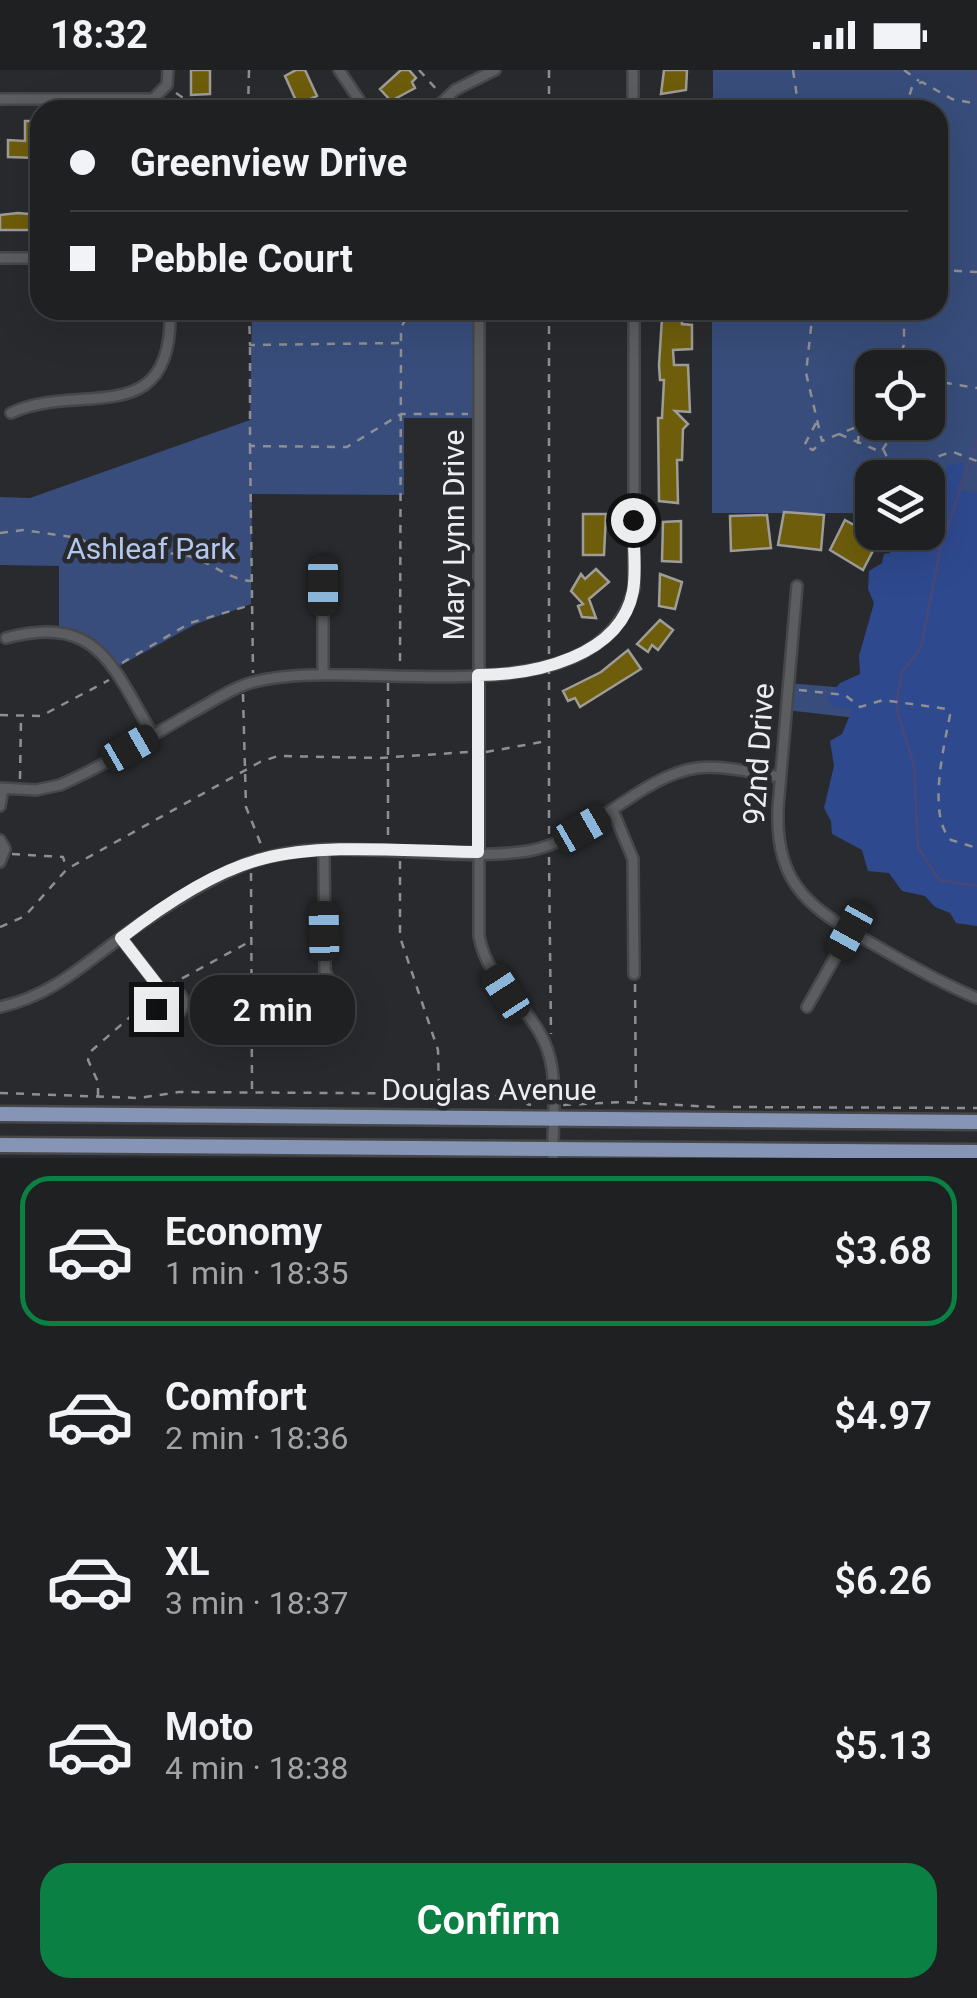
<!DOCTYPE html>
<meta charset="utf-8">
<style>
:root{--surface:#1e2022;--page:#26282a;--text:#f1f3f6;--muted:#a1a3a5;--line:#3c3e40;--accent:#0b8043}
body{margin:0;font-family:Roboto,sans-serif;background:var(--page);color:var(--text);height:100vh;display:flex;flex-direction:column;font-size:38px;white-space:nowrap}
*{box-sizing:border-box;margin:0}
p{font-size:32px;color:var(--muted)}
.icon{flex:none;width:55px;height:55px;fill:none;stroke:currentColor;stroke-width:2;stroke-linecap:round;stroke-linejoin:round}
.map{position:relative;height:1088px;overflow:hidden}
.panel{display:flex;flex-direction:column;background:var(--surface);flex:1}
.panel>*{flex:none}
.hud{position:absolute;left:30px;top:30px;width:918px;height:220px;border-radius:30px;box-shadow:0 10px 40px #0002,0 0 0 2px var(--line);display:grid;align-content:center;height:220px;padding:0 40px;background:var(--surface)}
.tools{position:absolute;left:855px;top:280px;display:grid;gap:20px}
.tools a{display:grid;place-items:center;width:90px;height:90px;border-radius:20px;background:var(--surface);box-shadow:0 10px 40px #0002,0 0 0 2px var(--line);font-size:50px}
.end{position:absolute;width:45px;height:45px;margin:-22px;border:12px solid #ecedef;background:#111;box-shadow:0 0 0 5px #111}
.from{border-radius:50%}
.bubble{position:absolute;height:70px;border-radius:30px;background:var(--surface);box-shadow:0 10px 40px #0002,0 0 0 2px var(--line);font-size:32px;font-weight:600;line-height:70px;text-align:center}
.car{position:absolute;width:30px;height:60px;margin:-30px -15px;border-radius:12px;box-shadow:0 0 8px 2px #0007;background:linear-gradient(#222 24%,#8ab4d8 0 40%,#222 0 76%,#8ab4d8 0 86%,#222 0)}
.hud b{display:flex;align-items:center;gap:35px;height:95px;font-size:38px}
.hud b+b{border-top:2px solid var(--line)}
.hud i{width:25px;height:25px;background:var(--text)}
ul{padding:18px 0 0;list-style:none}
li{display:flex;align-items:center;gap:30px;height:150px;margin:0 20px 15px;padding:0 20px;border:5px solid transparent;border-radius:30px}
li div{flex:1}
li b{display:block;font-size:38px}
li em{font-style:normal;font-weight:600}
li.current{border-color:var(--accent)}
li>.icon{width:90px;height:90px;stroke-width:1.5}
.action{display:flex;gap:20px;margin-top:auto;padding:20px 40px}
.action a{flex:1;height:115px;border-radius:30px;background:var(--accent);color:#fff;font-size:40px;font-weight:600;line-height:115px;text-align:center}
.status{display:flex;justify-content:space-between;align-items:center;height:70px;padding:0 50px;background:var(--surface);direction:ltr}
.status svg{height:28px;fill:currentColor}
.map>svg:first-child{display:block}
.green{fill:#384d7b;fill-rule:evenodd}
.forest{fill:#2e498e}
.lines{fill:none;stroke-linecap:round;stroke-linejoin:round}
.stream{stroke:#484878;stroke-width:2.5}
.building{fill:#6e5d0b;stroke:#9e9d98;stroke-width:2.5}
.minor-casing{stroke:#464749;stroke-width:14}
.primary-casing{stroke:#464749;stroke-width:19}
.path{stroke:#8e8f92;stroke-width:2.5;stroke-dasharray:8 8;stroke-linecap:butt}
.minor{stroke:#5b5d60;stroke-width:9}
.primary{stroke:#8695b6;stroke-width:14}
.route{stroke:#ecedef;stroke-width:12}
.labels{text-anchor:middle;stroke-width:9;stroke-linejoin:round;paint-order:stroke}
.street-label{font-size:30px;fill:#ecedef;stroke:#282a2d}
.park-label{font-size:30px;fill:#b3c6ed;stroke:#282a2d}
</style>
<div class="status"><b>18:32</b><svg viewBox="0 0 49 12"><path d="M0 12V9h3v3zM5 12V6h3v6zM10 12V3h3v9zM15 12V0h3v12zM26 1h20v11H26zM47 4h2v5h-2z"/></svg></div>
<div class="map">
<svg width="977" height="1088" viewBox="0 0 977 1088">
<rect width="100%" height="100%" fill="#282a2d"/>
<!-- green -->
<path class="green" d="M713 0H977V820L865 649 786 640 788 613 870 620 893 463 928 462V408H872V443H712V240H938V40H713ZM872 298H928V352H872Z
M252 240H479V348H404V425L252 424 251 534 194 555 114 599 107 587 59 561V496L0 495V427L30 428 250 350Z"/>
<!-- forest -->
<path class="forest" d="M961 393 964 400 957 420 977 423V856L956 853 950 843 935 837 925 826 902 821 889 803 868 801 862 780 832 764 831 751 824 738 834 696 830 671 842 664 852 640 833 636 827 628 840 613 860 604 859 586 874 533 868 519 869 501 882 493 884 484 901 481 899 463 928 462V414H942L948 395Z"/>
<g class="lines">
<!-- stream -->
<path class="stream" d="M971 0 977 14
M977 370 940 480 921 578 902 602 898 622 897 641 914 695 918 777 939 810 977 816"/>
</g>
<!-- building -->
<path class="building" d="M191 0H210V24L191 25Z
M296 0H305L317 26 298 35 285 6Z
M401 0H409L416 8 412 12 415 18 391 31 380 19Z
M664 0H687L686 20 661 24Z
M25 51H38L37 88 8 87V70L25 71Z
M18 143 40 145V160H0V145Z
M682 247V254L692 255V279L673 280 674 295H688L690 342 675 341 688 354 683 359 682 390H677L678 433 659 431 658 348H662L664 310H660L659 295 662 248Z
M784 442 824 445 821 480 778 475Z
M583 444H606L604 485H583Z
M767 445 771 478 731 481 730 446Z
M845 450 879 469 863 500 830 480Z
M681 451V492L662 491 663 452Z
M596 499 609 512 589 529 596 548 582 547 578 536 583 534 571 521 581 504 585 509Z
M660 504 682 512 675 539 659 536Z
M660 550 673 560 658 580 652 575 648 582 637 574Z
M628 580 641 599 580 637 575 628 568 631 563 621 601 602Z"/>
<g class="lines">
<defs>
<path id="minor" d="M339 0 366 40
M633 0V40
M0 29H153L167 15 168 0
M434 40 455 20 495 0
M0 188H40
M479 240V866C487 912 526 932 544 971 560 1005 552 1052 553 1088
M11 343C79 311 174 363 170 240
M323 515V604
M797 516 778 738C775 820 815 841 880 878 911 896 943 914 977 928
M6 568C99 544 112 596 153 665
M0 718 36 720 60 715C106 695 149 667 193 642 212 632 233 617 254 612 355 584 599 656 634 518V240
M0 736 3 719
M613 741 633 789 634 904
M0 770 5 779 0 792
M324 782 325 901 335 923
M121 868 162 921
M155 933a14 14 0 1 1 28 0a14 14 0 1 1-28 0Z
M0 937C54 925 86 892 130 861 164 837 203 812 241 796 326 760 438 795 528 781 588 771 641 705 697 698 724 695 754 703 780 707
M807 937 850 861"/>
<path id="primary" d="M0 1044 977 1052
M0 1075 977 1082"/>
</defs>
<!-- minor casing -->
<use href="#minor" class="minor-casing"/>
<!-- primary casing -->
<use href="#primary" class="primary-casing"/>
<!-- path -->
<path class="path" d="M419 0 438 21
M793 0 799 40
M904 0 919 11
M176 23 201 40
M248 40 249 0
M549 40V0
M905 40 912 17 922 12 952 29 977 34
M938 200 977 202
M249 240 250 275 401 273 400 598
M813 240 806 303 822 371 859 356 872 344
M401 271V257L412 240
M250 277V376L347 377 401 344H468
M905 294 906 298
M898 298 904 274V240
M928 310 977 318
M816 353 804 376 813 380 822 371
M839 364 881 382 900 352
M858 374 859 357
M250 376 253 603
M883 379 887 387C924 405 920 389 953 382L977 391
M0 463 23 460 79 468 103 482 114 480C136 490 160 480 184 485 208 489 225 509 251 511
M549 584V240
M122 593 190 553 251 535
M388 613V770
M799 620 845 625 860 637 883 630 947 639 950 645C944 676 927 746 951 770L977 778
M243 624 246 737 262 777
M0 645 41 646 109 610
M486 682 547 671
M20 709 21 648
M549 764V602
M12 784 63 787 66 797
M549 787 551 964
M400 791V867L438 980 439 1022
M251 803 252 1020
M0 857 25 846 67 799 260 692 278 686 379 688 468 682
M635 914 636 1031
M168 916 249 872
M0 1023 139 1028 179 1022 487 1024 531 1035
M98 1026V1012L88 990 90 982 154 926
M563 1035 622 1032 715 1037
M733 1037 977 1038"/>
<!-- minor -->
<use href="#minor" class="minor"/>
<!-- primary -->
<use href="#primary" class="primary"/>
</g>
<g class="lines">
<!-- route -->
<path class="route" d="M156 939V929L162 921 121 868C161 837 214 801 262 789 326 772 412 782 478 782V605C533 605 621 587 633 521 637 499 633 473 633 450"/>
</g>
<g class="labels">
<!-- street labels -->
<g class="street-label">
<text transform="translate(454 465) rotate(-90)" y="10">Mary Lynn Drive</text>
<text transform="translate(759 684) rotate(-86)" y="10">92nd Drive</text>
<text x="489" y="1030">Douglas Avenue</text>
</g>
<!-- park labels -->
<g class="park-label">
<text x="151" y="489">Ashleaf Park</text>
</g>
</g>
</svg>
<div class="tools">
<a><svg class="icon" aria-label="locate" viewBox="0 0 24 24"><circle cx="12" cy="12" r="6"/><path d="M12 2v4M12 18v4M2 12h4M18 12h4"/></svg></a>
<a><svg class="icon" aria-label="layers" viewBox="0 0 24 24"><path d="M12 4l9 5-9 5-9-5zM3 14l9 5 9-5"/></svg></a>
</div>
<i class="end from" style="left:633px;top:450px"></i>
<i class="end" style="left:156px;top:939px"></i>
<div class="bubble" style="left:190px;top:905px;width:165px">2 min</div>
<i class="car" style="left:323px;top:516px;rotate:180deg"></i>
<i class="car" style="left:130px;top:678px;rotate:60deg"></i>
<i class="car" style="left:582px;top:759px;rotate:60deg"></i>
<i class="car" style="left:324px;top:861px;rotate:359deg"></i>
<i class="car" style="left:850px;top:861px;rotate:209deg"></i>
<i class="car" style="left:506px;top:923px;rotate:327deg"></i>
<div class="hud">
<b><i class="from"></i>Greenview Drive</b>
<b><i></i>Pebble Court</b>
</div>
</div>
<section class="panel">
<ul>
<li class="current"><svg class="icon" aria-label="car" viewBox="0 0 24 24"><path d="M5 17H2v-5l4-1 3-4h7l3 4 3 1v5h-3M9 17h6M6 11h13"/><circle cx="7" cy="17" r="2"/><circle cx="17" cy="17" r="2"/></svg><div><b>Economy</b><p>1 min · 18:35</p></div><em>$3.68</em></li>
<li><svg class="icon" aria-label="car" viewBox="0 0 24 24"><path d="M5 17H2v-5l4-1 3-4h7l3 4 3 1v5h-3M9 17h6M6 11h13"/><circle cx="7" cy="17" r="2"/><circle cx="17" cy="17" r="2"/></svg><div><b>Comfort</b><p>2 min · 18:36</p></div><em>$4.97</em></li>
<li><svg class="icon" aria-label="car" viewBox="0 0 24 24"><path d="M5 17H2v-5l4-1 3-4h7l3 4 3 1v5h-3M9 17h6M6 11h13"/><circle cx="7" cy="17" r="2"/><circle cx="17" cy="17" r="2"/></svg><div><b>XL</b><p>3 min · 18:37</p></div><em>$6.26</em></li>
<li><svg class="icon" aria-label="car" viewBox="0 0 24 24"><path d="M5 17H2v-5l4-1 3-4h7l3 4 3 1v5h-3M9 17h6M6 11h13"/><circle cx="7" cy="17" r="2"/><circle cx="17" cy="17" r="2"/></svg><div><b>Moto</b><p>4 min · 18:38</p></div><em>$5.13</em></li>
</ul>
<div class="action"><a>Confirm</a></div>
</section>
